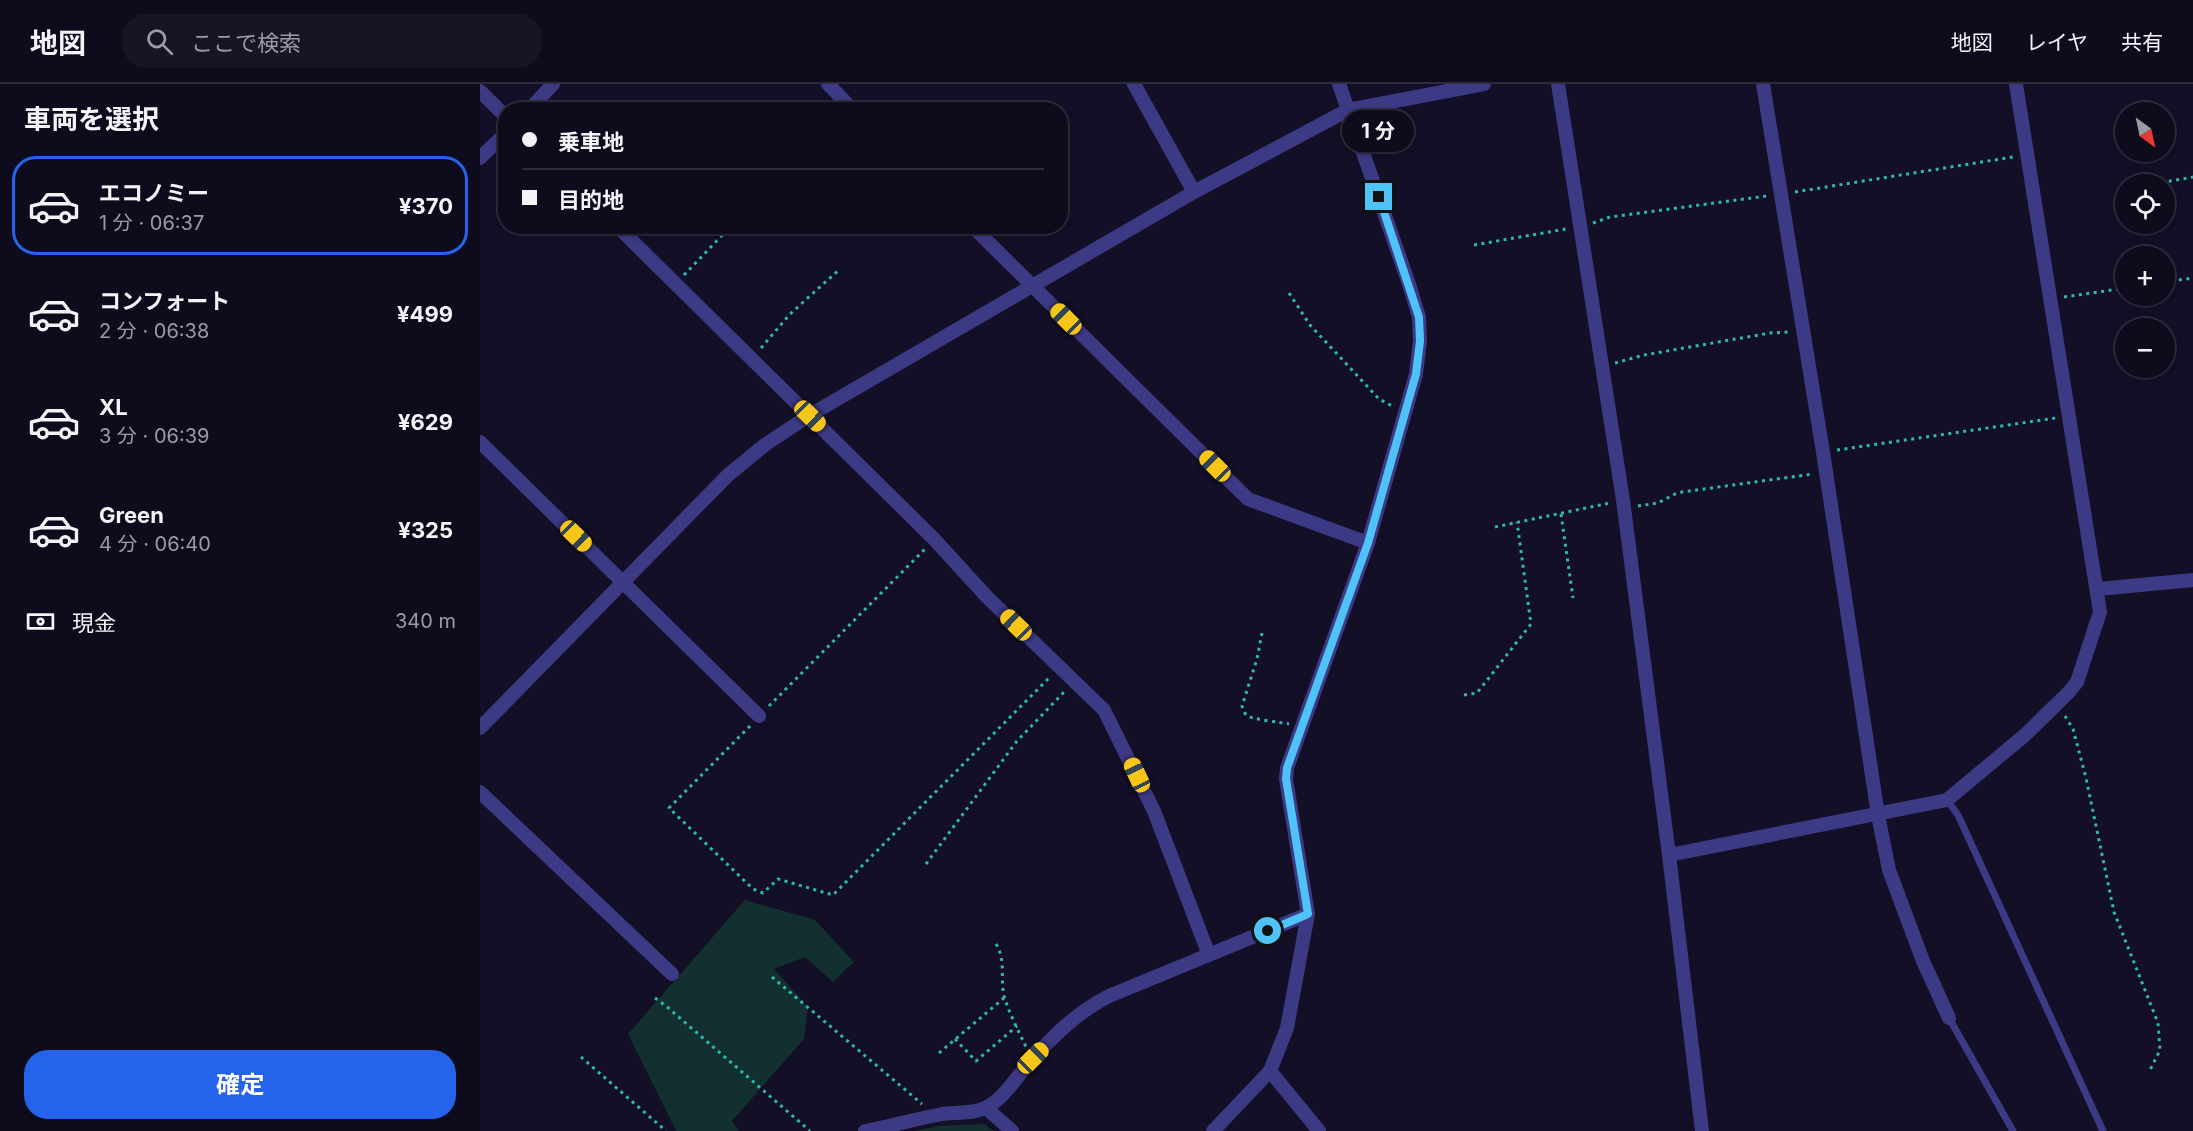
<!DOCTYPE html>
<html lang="ja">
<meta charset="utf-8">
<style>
:root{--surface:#0e0b1c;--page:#171425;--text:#f1f3f6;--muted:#9b9ba3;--line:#2e2b3b;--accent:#2563eb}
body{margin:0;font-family:Inter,"Noto Sans JP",sans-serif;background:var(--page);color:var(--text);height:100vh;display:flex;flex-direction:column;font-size:22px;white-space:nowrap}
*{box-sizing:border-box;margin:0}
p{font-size:20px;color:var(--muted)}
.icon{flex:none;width:33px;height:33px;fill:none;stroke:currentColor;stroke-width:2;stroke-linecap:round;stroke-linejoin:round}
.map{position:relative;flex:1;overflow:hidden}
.side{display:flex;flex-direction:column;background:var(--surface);width:480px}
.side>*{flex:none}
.hud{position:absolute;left:18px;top:18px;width:570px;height:132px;border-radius:24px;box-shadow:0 3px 9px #0003,0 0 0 2px var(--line);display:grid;align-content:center;height:132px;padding:0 24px;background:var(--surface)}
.needle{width:39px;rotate:147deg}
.controls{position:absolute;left:1635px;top:18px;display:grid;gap:12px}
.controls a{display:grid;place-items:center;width:60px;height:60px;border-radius:50%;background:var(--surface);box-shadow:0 3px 9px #0003,0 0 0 2px var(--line);font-size:30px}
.end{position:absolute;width:27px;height:27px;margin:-14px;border:8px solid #4fc3f7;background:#111;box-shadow:0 0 0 3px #111}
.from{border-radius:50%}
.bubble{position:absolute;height:42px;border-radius:21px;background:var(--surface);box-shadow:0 3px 9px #0003,0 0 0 2px var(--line);font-size:20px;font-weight:700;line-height:42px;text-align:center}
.car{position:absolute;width:18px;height:36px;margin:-18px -9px;border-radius:8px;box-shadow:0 0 4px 2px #0007;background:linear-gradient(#f5c518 24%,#345 0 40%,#f5c518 0 76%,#345 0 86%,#f5c518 0)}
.hud b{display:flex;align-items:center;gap:21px;height:57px;font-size:22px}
.hud b+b{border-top:2px solid var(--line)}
.hud i{width:15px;height:15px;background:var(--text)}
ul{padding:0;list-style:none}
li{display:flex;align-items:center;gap:18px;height:99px;margin:0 12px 9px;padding:0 12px;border:3px solid transparent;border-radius:24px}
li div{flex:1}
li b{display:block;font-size:22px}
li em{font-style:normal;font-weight:700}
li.selected{border-color:var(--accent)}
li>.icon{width:54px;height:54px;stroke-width:1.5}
h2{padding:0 24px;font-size:27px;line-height:72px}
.pay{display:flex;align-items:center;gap:15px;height:66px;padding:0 24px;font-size:22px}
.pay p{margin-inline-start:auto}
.action{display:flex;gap:12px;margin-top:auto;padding:12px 24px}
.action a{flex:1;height:69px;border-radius:24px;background:var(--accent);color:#fff;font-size:24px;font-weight:700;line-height:69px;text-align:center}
header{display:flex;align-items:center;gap:36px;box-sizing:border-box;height:84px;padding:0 30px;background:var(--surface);border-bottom:2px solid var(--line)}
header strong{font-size:28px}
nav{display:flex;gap:33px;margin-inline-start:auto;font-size:21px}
.search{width:420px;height:54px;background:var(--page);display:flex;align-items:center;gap:15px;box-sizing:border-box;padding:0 21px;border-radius:24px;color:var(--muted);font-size:22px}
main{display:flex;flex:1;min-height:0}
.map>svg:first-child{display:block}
.green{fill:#12302f}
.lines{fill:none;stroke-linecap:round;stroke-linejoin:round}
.path{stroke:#2fb8b0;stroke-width:3;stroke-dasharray:3 4.5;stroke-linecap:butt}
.lane{stroke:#3d3a85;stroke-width:7}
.street{stroke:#3d3a85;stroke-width:14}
.route{stroke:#4fc3f7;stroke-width:8}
</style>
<header>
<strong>地図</strong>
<div class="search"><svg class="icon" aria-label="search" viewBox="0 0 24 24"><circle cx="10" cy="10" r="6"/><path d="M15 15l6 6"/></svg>ここで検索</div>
<nav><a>地図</a><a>レイヤ</a><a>共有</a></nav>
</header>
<main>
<section class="side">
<h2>車両を選択</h2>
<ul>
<li class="selected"><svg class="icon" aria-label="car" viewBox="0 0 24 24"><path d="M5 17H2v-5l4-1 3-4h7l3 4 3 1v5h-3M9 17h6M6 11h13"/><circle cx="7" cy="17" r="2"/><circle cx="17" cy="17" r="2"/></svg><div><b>エコノミー</b><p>1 分 · 06:37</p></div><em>¥370</em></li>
<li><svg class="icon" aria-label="car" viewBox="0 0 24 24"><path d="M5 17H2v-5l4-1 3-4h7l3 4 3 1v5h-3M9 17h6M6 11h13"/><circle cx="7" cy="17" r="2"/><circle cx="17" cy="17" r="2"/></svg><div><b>コンフォート</b><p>2 分 · 06:38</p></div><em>¥499</em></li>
<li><svg class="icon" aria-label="car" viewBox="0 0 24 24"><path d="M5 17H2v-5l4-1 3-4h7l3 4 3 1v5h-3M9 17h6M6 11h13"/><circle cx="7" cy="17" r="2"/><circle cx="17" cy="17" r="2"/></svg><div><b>XL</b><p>3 分 · 06:39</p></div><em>¥629</em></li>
<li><svg class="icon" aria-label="car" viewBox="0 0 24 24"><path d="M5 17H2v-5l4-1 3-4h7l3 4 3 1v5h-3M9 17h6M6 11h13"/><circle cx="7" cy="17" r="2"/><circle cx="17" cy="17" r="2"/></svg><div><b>Green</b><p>4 分 · 06:40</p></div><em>¥325</em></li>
</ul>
<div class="pay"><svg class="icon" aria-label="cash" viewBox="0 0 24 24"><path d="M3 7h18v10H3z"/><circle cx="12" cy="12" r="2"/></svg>現金<p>340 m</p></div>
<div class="action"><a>確定</a></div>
</section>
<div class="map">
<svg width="1713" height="1047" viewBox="0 0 1713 1047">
<rect width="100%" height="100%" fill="#130f26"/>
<!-- green -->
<path class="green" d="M265 816 335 836 374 878 353 898 325 873 294 885 328 923 324 955 252 1037 259 1047H196L148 950Z
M504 1040 514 1047H434L458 1042Z"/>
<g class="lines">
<!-- path -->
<path class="path" d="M1674 100 1713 93
M1315 108 1533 73
M1113 139 1130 133 1287 112
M994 161 1086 145
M204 191 251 142
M1684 198 1713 194
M809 209 830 241 899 315 912 322
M1584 213 1646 204
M281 264 310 230 360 185
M1135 279 1164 271 1290 249 1309 248
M1357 366 1576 334
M1158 422 1178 419 1195 410 1202 408 1333 390
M1081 430 1093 514
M1015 443 1130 419
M782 549 777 575 762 622C763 625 764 628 766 631 773 636 800 638 809 640
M984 611 997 609 1051 540 1037 438
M289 622 445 465
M1585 632 1593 645 1606 694 1634 828 1678 939 1680 966 1669 988
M270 642 189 724 273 805 283 809 298 795 353 811 569 594
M446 780 537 657 586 606
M516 860C527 877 519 897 525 915 530 931 539 948 546 963
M292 893 442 1020
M175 914 186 922 330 1047
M475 955 496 977 537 942
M459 969 524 914
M101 973 186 1047"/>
<!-- lane -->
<path class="lane" d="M1467 716 1478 731 1623 1047
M1469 934 1533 1047"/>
<!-- street -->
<path class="street" d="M348 0 373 26
M654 0 714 108
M1078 0 1143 416 1189 771 1222 1047
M1283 0 1343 368 1398 731 1409 786 1443 877 1469 934
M0 7 26 33
M49 26 73 0
M0 74 26 49
M137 142 454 455 507 513 624 626 674 727 729 871
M492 142 768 415 888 459
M0 358 279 632
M1618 505 1713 496
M0 644 248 391 286 360 330 331 714 108 868 26 1004 0
M0 708 192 890
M1189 771 1467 716 1545 651 1589 608 1597 598 1620 528 1536 0
M790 987 839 1047
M506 1024 532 1047
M385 1047C411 1042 436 1035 462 1030 476 1028 495 1030 507 1023 524 1014 536 994 548 980 572 953 597 928 629 912L828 830
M733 1047 790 987 807 944 828 830 806 695 807 684 888 459 936 290 940 257 939 233 929 200 859 0"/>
</g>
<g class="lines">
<!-- route -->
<path class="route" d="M788 847 828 830 806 695 807 684 888 459 936 290 940 257 939 233 899 113"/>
</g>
</svg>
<div class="controls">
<a><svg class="needle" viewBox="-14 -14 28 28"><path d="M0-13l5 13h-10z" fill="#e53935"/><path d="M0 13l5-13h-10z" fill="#9b9ba3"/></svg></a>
<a><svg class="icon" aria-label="locate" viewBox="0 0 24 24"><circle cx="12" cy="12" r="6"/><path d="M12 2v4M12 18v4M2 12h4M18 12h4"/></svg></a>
<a>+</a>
<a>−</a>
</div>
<i class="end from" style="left:788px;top:847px"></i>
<i class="end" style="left:899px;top:113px"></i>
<div class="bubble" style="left:862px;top:26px;width:72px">1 分</div>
<i class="car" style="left:586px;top:235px;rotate:315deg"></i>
<i class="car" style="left:330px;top:332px;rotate:134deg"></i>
<i class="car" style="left:735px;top:382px;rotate:315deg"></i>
<i class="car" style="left:96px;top:452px;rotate:134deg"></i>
<i class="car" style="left:536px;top:541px;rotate:314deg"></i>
<i class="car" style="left:657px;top:691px;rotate:335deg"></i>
<i class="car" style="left:553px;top:974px;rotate:45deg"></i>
<div class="hud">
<b><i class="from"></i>乗車地</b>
<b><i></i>目的地</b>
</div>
</div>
</main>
